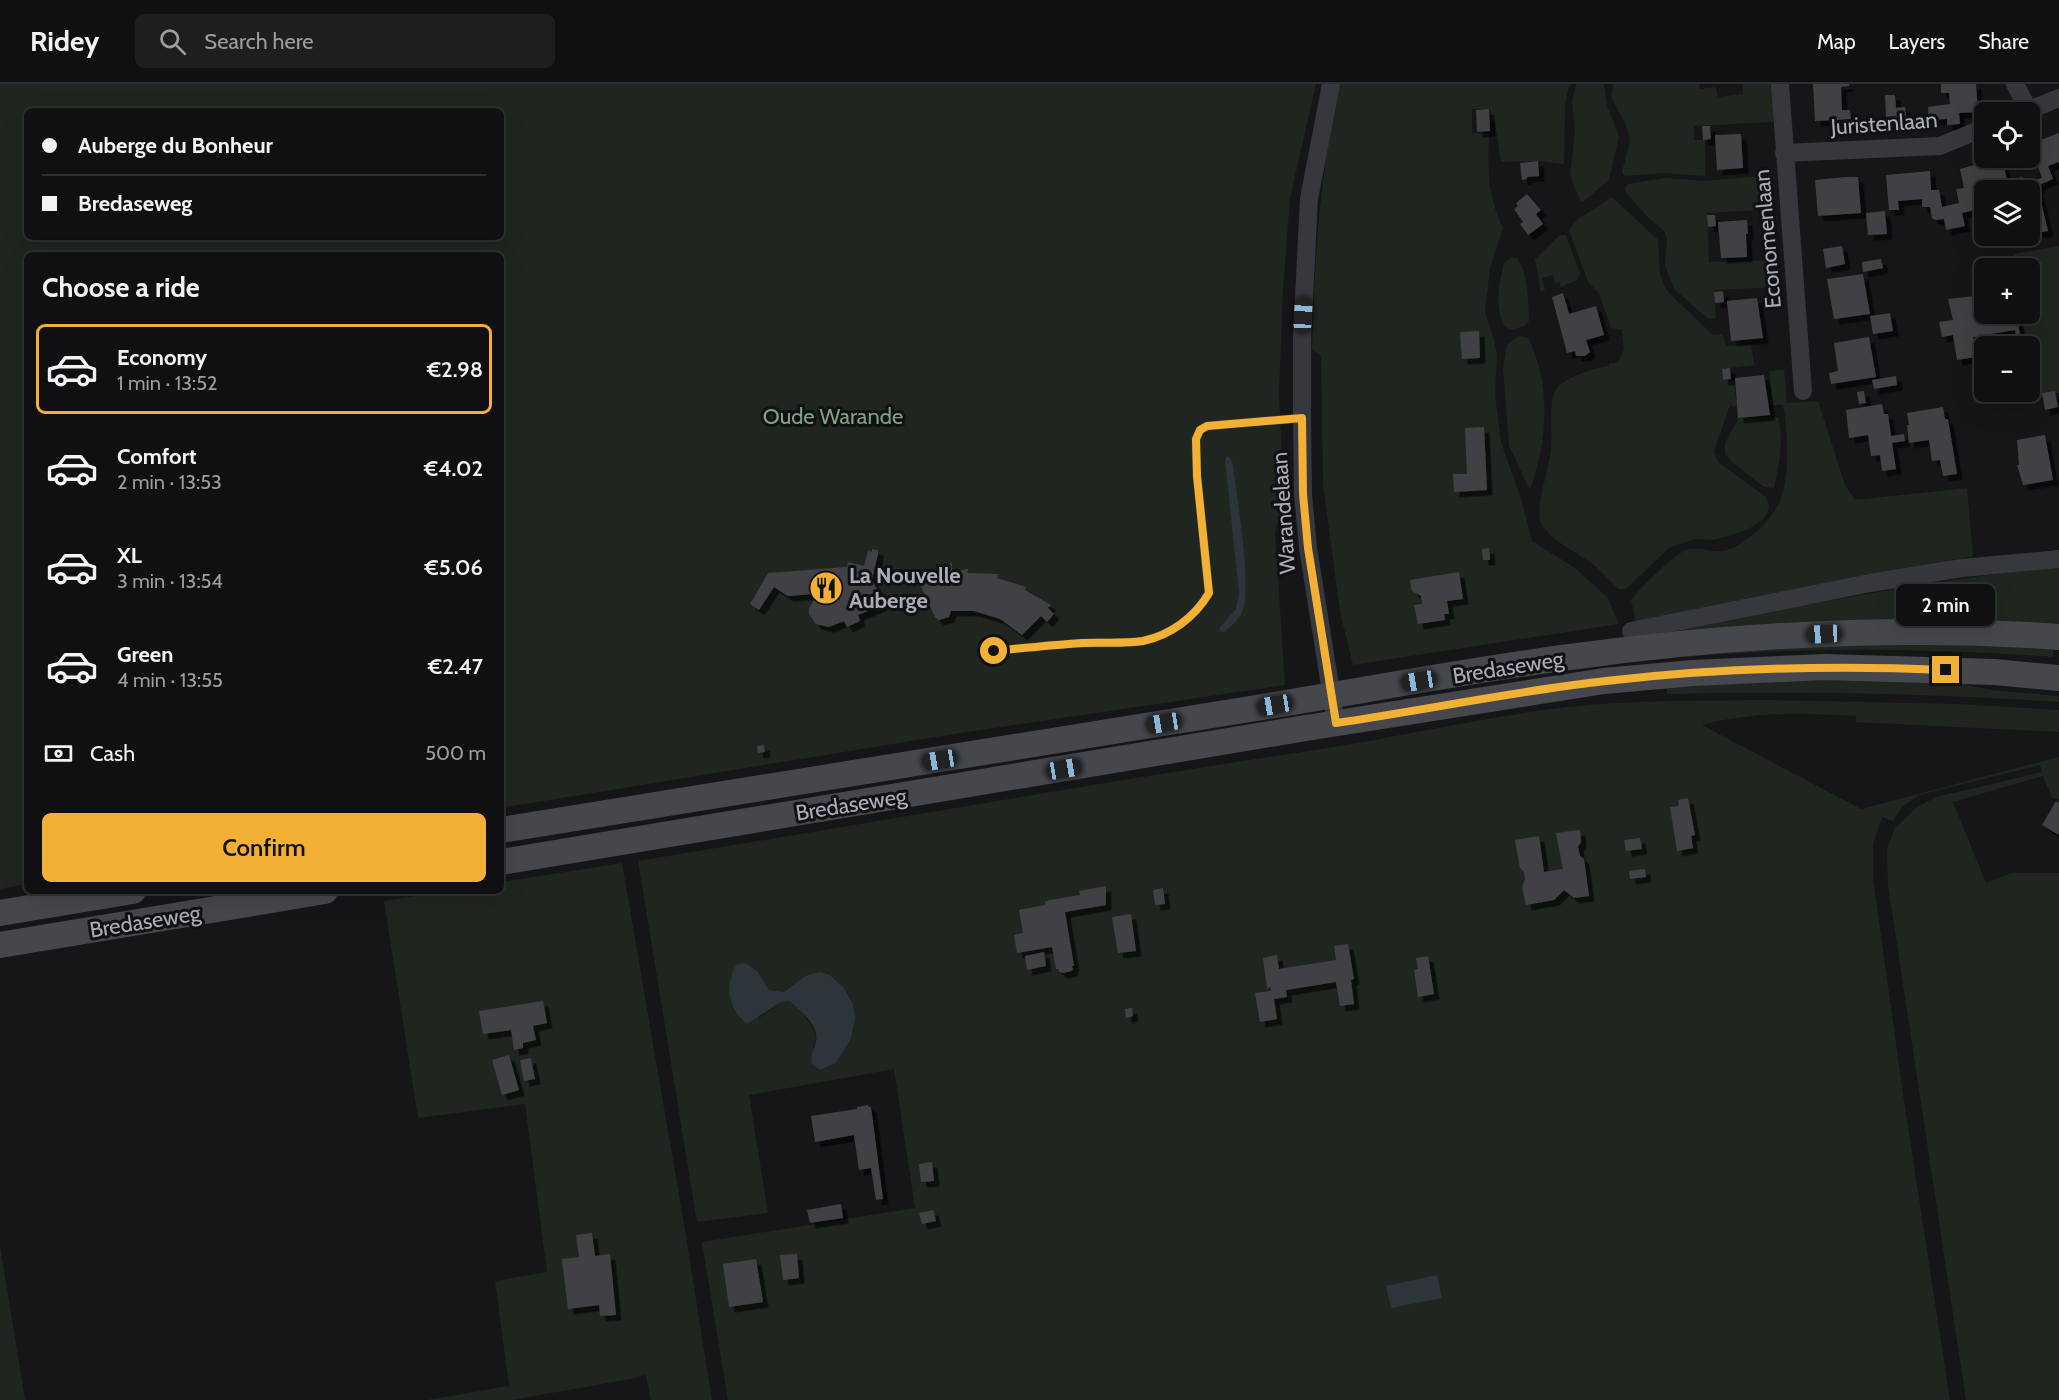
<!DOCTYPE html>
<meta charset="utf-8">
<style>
:root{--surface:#101012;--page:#1e1e20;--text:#f1f3f6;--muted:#9c9d9f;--line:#303032;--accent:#f2b134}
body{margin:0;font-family:Cabin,sans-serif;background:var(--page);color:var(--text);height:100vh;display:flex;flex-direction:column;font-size:22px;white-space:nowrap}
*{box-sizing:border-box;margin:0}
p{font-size:20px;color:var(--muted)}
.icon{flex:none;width:33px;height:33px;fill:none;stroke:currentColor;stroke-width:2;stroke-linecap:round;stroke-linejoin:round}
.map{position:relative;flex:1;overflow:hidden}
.side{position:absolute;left:24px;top:168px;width:480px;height:642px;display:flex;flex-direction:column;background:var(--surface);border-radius:9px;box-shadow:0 6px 24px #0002,0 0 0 2px var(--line)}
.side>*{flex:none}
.guide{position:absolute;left:24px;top:24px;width:480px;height:132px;border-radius:9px;box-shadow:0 6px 24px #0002,0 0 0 2px var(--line);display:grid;align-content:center;height:132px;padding:0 18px;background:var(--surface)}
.fabs{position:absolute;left:1974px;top:18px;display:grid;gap:12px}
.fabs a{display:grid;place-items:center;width:66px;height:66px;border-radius:9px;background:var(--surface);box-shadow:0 6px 24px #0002,0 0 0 2px var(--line);font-size:30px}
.end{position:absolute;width:27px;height:27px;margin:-14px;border:8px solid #f2b134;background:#111;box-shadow:0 0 0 3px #111}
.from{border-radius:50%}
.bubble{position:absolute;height:42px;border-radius:9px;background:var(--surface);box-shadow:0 6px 24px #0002,0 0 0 2px var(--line);font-size:20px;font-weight:600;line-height:42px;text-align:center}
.car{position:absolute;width:18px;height:36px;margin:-18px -9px;border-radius:8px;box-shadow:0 0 4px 2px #0007;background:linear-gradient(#222 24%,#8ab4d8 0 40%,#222 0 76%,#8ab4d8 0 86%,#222 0)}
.guide b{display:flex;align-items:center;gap:21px;height:57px;font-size:22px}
.guide b+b{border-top:2px solid var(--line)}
.guide i{width:15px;height:15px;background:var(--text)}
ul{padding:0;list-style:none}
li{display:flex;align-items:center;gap:18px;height:90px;margin:0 12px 9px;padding:0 6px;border:3px solid transparent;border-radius:9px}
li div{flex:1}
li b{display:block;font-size:22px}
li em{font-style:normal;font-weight:600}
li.selected{border-color:var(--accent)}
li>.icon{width:54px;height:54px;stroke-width:1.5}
h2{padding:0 18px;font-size:27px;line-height:72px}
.pay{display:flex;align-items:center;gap:15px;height:66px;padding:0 18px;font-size:22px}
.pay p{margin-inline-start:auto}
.button{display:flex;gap:12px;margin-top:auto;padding:12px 18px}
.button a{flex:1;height:69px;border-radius:9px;background:var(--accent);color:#111;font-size:24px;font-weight:600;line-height:69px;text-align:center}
header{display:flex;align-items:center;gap:36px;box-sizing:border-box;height:84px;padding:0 30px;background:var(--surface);border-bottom:2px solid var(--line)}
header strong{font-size:28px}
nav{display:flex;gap:33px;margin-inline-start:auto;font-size:21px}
.search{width:420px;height:54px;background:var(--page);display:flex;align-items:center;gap:15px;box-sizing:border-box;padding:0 21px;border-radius:9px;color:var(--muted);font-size:22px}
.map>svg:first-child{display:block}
.green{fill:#1e261f;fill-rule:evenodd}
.water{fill:#2c353c}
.building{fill:#404145;filter:url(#shadow)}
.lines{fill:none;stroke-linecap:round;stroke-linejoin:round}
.lane{stroke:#37383d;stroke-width:9}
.street{stroke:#37383d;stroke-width:18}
.secondary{stroke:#45474d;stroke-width:26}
.route{stroke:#f2b134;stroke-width:8}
.labels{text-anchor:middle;stroke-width:6;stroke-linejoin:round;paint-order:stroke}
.street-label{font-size:22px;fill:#a8adb8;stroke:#111113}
.park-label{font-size:22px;fill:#7fa381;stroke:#111113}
.poi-label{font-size:22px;font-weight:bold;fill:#a8adb8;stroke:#111113;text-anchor:start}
</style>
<header>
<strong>Ridey</strong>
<div class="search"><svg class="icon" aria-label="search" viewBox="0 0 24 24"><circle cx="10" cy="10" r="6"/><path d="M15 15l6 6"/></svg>Search here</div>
<nav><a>Map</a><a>Layers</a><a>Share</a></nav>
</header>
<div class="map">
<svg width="2059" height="1316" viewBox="0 0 2059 1316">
<defs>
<filter id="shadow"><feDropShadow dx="5.5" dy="5.5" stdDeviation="0" flood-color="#0009"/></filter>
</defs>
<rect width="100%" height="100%" fill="#161618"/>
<!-- green -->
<path class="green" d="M0 0H1316L1290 114 1283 206 1279 308 1284 421 1275 448 1285 601 960 649 501 724V171H27V800L0 805ZM27 27H501V153H27Z
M1340 0H1570L1565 19 1564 80 1540 77 1501 78 1495 39 1491 38V26L1472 25V49L1489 50C1487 83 1488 114 1503 144L1490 184 1485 228 1494 256 1497 270 1495 311 1501 358 1521 415 1532 457 1575 484 1607 513 1619 540 1353 581 1340 528 1323 400 1321 272 1312 266C1314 177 1320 86 1340 0Z
M1576 0H1604L1607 21 1619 52 1609 96 1584 117 1581 118 1570 92 1575 46 1572 18Z
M1613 0H1699L1700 5 1716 3 1718 13 1743 10V0H1772L1774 38 1694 42V56H1705V92L1663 89 1624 92 1622 88 1630 57 1626 41 1611 13Z
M1773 91 1775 125 1707 129 1709 178 1775 176 1777 203 1714 206 1716 234H1707L1674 205 1665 181 1667 154 1663 146 1649 134 1626 109 1625 104 1628 100 1665 94 1704 97Z
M1612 113 1658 156 1660 189 1664 201 1669 209 1713 251 1722 250 1727 262 1751 260 1754 281 1722 285 1723 296H1734L1737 323 1730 321 1714 367 1718 378 1766 413 1769 420 1768 428 1762 436 1747 446 1714 456 1695 455 1669 464 1626 505H1618C1610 498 1603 490 1596 483 1582 470 1546 456 1540 436 1536 420 1550 383 1551 364 1553 349 1548 318 1556 305 1562 295 1596 283 1609 282V280L1618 278 1624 265 1622 246 1611 244 1599 209 1588 198 1569 146 1578 135Z
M1560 151H1566L1580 190 1577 196 1561 203 1559 198 1555 200 1553 191 1542 194 1545 206 1541 208 1535 175Z
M2059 162V309L2033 312 2030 286V262H2026L2022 230H2030V184H2016L2014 170Z
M1511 174H1517C1529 191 1528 216 1529 237L1524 242 1513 246 1505 243C1494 224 1499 200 1504 179Z
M1519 252 1528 254C1552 300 1547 359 1530 406L1509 362 1503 285 1507 260Z
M1784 286 1787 319 1818 317 1845 401 1855 416 1967 404 1973 472 1636 538 1631 516C1641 504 1673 471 1686 466 1700 462 1714 470 1727 466 1736 464 1743 457 1751 452 1762 443 1771 434 1778 421 1791 397 1788 346 1783 321H1773L1769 287Z
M1778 333C1784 357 1779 380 1774 404L1764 403 1732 378 1725 370V359L1739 334Z
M2059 482V541L1635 554C1776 526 1916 498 2059 482Z
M1834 559 2054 561 2053 573C1929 564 1807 563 1683 573L1713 566Z
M1933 595 1992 606 2059 612V618C1928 609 1798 607 1667 610L1666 601 1750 596Z
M1762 616 1957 620 2059 626V648L1856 638V632C1805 628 1752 628 1702 641L1861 725 2059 673V715L2052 714 2043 692 1953 718 1986 799 2011 789H2059V1316H1966L1888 801 1887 764 1895 744 1917 723 1936 713 2042 688 2040 681 1919 711 1902 723 1893 737 1882 733 1873 760V794L1903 1010 1950 1316H728L702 1158 915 1124 894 985 749 1011 768 1129 697 1138 638 777C864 740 1089 700 1315 666 1399 653 1483 633 1568 623 1633 616 1697 617 1762 616ZM746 879 758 888 769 906 784 908 805 892 830 891 844 904 853 920 836 979 820 986 813 963 816 955 814 946 803 929 789 917 779 919 759 934Z
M622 779 684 1140 712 1316H651L646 1291 631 1295 511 1316H427L509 1302 495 1197 547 1188 525 1020 418 1034 384 817 446 807H501V798Z
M0 1161 25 1316H0Z"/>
<!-- water -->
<path class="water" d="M1227 372 1230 374 1233 380C1236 410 1253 505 1242 528 1238 537 1231 542 1224 548L1220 547 1219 544 1236 525 1239 509 1225 376Z
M746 879 758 888 769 906 784 908 805 892 820 888 830 891 844 904 853 920 855 934 851 954 836 979 820 986 812 980C810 971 814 966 816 957 819 941 800 926 789 917L779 919 747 940C728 925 724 900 737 880Z
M1437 1191 1442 1214 1391 1224 1386 1202Z"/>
<!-- building -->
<path class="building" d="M1813 0H1849V2L1841 3 1842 26H1850L1851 35 1815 37Z
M1941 0H1976L1978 28 1959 29 1960 40 1947 41V35L1929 36 1928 23 1950 20 1949 9H1941Z
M1885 11H1895L1896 24 1905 23 1906 32 1886 33Z
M1489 25 1490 47 1477 48 1476 26Z
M1702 42H1710L1711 55 1703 56Z
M2059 49V78L2048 82 2053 95 2041 100 2038 105 2048 147 2035 149 2030 126V106H1984V124L1962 129 1965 142 1946 146 1944 135 1935 136 1932 134 1930 123H1922V115L1898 117 1899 126H1889L1886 91 1930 87 1931 106H1939L1942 123 1959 119 1956 105 1964 104 1960 85 1993 76 2002 75 2007 96 2022 93 2025 104 2033 102 2032 97 2042 94 2030 60Z
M1741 50 1743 84 1717 86 1715 51Z
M1538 77 1539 92 1527 93V95L1522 96 1520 79Z
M1845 93H1858L1861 129 1818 132 1815 96Z
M1527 110 1541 126 1536 130 1543 140 1528 151 1520 140 1523 138 1514 125 1518 122 1516 119Z
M1885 127 1887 150 1868 151 1866 129Z
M1707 131H1715L1716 142 1708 143Z
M1747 136 1748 150H1746L1747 173 1721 174 1718 138Z
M1842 162 1845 180 1826 184 1823 165Z
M1881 175 1883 184 1863 188 1862 178Z
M1863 190 1870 230 1834 235 1827 195Z
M1723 207 1724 218 1715 219 1714 208Z
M1563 209 1569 230 1596 222 1604 251 1586 256 1590 268 1585 272H1576L1575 267 1567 269 1552 213Z
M1984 211V230H2016L2022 260H2018L2015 246 1973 253 1976 273 1957 276 1953 251 1942 253 1939 238 1953 236 1948 215Z
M1757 214 1763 254 1731 257 1727 217Z
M1890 229 1893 247 1873 250 1870 232Z
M1479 247 1480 274 1462 275 1460 248Z
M1869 253 1876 293 1831 300 1829 289 1838 287 1834 259Z
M1730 284 1731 295 1723 296 1722 285Z
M1764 291 1770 331 1738 334 1735 294Z
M1896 292 1897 301 1874 305 1872 296Z
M1864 307 1866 319 1859 320 1857 308Z
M2055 307 2058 323 2045 326 2042 309Z
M1882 320 1884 330H1888L1891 352 1904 350 1905 357 1892 359 1896 385 1882 387 1880 371 1871 372 1868 351 1849 354 1846 326Z
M1943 323 1945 335H1948L1957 390 1943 392 1940 376 1932 377 1929 356 1909 359 1907 341H1909L1907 329Z
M1484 343 1487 406 1454 408 1453 390H1467L1465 344Z
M2045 351 2053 396 2023 401 2017 381H2019L2017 356Z
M1489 464 1490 476H1483L1482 465Z
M872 465 878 466V470L872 496 880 511 882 521 858 531 860 537 847 543 844 537 829 543 816 540 809 530V524L816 513 825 509 788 512 774 503 759 526 750 520 768 489 847 483 848 478 864 482 868 467 872 468Z
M952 479V488L968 485 967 489 998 490 997 494 1026 503 1025 506 1051 521 1048 524 1054 530 1047 538 1041 532 1022 551 1000 535 974 527H951L949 533 939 536 935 533 916 492Z
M1459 488 1463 515 1447 517 1449 530H1444L1445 536 1418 540 1414 521 1422 520 1421 512 1412 507 1410 496Z
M764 661 765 668 758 669 757 662Z
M1688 714 1695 751 1691 752 1693 764 1677 767 1670 723 1679 722 1678 716Z
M2056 717 2059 719V751L2042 741Z
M1580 746 1581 758 1578 763 1580 772 1584 775 1589 812 1574 814 1564 806 1554 816 1526 821 1522 803 1525 795 1524 788 1520 784 1515 756 1539 752 1544 788 1563 785 1556 749Z
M1640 754 1642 765 1626 767 1624 756Z
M1645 785 1646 793 1630 795 1629 787Z
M1106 802V821L1065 828 1074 882H1072L1073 886 1071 887 1064 889 1059 888V885H1056L1052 863 1017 869 1014 851 1023 849 1019 826 1045 821V818L1050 816 1080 811 1079 807Z
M1163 804 1165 820 1155 821 1153 806Z
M1131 830 1136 867 1118 869 1112 833Z
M1348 860 1354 895 1351 896 1354 920 1340 922 1336 898 1286 906 1287 913 1274 915 1277 935 1260 938 1255 909 1271 907V903L1267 904 1263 874 1277 871 1279 885 1336 876 1334 862Z
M1044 868 1046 882 1027 886 1025 872Z
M1428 872 1434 910 1418 913 1414 886 1418 885 1416 874Z
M543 917 547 939 533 942 536 956 523 959V964L514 966 511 946 483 950 479 927Z
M1132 924 1133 932 1126 934 1125 925Z
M509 971 519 1006 502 1011 492 976Z
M531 974 535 995 524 997 520 976Z
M868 1021 869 1023H871L883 1115 876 1116 871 1084 859 1086 854 1051 815 1058 811 1032 857 1025V1023Z
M932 1078 934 1097 921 1098 919 1080Z
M841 1120 843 1134 810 1139 807 1126Z
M933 1126 936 1137 922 1140 919 1129Z
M592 1149 595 1172 610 1170 616 1231 600 1232 599 1221 568 1225 562 1175 579 1173 576 1151Z
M797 1170 799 1194 783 1196 780 1171Z
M756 1175 763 1218 729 1223 723 1180Z"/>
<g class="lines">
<!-- lane -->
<path class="lane" d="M994 567C1023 564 1053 561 1082 559 1102 558 1124 560 1143 557 1171 551 1195 533 1209 509L1197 392 1196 355 1200 346 1207 342 1302 334"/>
<!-- street -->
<path class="street" d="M1331 0 1309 115 1302 254V334L1303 410 1308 464 1336 639
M1780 0 1803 307
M2015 0 2029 27
M2024 28 2059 14
M1784 69 1940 62 1984 44
M1631 547 1870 499 1962 484 2059 475"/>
<!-- secondary -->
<path class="secondary" d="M501 746C751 705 1001 666 1250 625 1357 608 1463 587 1570 573 1731 551 1897 541 2059 553
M501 778 1306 644 1604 597 1693 589 1825 583 1994 588 2059 594
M0 829 133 807
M0 861 325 807"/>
</g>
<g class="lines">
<!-- route -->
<path class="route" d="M994 567C1023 564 1053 561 1082 559 1102 558 1124 560 1143 557 1171 551 1195 533 1209 509L1197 392 1196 355 1200 346 1207 342 1302 334 1303 410 1308 464 1336 639C1426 626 1515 607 1606 597 1719 584 1833 581 1946 586"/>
</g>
<!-- icons -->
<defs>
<symbol id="restaurant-disc" viewBox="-11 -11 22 22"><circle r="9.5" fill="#f2b134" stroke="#111113"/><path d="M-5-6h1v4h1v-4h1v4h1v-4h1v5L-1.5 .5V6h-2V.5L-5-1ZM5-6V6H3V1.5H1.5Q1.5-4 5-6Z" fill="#111"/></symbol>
</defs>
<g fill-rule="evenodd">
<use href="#restaurant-disc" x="807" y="485" width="38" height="38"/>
</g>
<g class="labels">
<!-- street labels -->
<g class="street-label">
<text transform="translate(1884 39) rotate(-4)" y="8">Juristenlaan</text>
<text transform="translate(1767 155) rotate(-95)" y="8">Economenlaan</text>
<text transform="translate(1283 429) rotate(-94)" y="8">Warandelaan</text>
<text transform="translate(1508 583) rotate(-9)" y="8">Bredaseweg</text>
<text transform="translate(851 720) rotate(-9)" y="8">Bredaseweg</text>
<text transform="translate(145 837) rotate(-9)" y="8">Bredaseweg</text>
</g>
<!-- park labels -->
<g class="park-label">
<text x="833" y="340">Oude Warande</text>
</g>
<!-- poi labels -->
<g class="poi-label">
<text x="849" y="499">La Nouvelle<tspan x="849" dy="25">Auberge</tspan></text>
</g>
</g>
</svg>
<div class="fabs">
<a><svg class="icon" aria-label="locate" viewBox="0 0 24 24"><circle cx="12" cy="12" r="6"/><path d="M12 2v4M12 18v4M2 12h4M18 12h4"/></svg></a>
<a><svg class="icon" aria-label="layers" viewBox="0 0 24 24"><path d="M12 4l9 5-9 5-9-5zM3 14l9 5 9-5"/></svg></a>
<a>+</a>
<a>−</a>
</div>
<i class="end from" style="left:994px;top:567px"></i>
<i class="end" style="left:1946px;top:586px"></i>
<div class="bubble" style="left:1896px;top:500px;width:99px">2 min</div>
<i class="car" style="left:1303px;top:231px;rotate:3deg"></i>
<i class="car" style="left:1824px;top:550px;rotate:267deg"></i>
<i class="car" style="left:1419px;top:597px;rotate:261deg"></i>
<i class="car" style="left:1275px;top:621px;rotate:260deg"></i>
<i class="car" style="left:1164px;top:639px;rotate:261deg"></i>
<i class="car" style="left:940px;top:676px;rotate:261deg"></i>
<i class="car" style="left:1064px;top:685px;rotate:81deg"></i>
<div class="guide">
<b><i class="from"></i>Auberge du Bonheur</b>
<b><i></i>Bredaseweg</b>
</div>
<section class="side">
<h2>Choose a ride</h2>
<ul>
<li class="selected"><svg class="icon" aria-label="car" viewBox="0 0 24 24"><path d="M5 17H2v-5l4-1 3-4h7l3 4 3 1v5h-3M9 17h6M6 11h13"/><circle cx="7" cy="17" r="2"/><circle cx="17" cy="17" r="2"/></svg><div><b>Economy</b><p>1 min · 13:52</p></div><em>€2.98</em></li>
<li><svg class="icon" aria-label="car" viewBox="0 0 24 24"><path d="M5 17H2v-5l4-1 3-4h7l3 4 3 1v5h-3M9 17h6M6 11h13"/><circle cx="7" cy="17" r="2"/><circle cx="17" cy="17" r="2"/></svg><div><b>Comfort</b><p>2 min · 13:53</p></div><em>€4.02</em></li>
<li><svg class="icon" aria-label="car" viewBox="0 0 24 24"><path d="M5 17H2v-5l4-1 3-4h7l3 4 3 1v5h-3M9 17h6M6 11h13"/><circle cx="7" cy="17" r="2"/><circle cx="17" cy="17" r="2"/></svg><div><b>XL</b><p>3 min · 13:54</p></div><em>€5.06</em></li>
<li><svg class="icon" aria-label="car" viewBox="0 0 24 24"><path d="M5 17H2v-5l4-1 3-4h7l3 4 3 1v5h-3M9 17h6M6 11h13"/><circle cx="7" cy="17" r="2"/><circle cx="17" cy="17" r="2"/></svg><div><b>Green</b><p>4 min · 13:55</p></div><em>€2.47</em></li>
</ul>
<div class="pay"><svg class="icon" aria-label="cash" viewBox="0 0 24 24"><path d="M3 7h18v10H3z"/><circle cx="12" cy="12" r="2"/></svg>Cash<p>500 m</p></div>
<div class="button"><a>Confirm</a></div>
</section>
</div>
